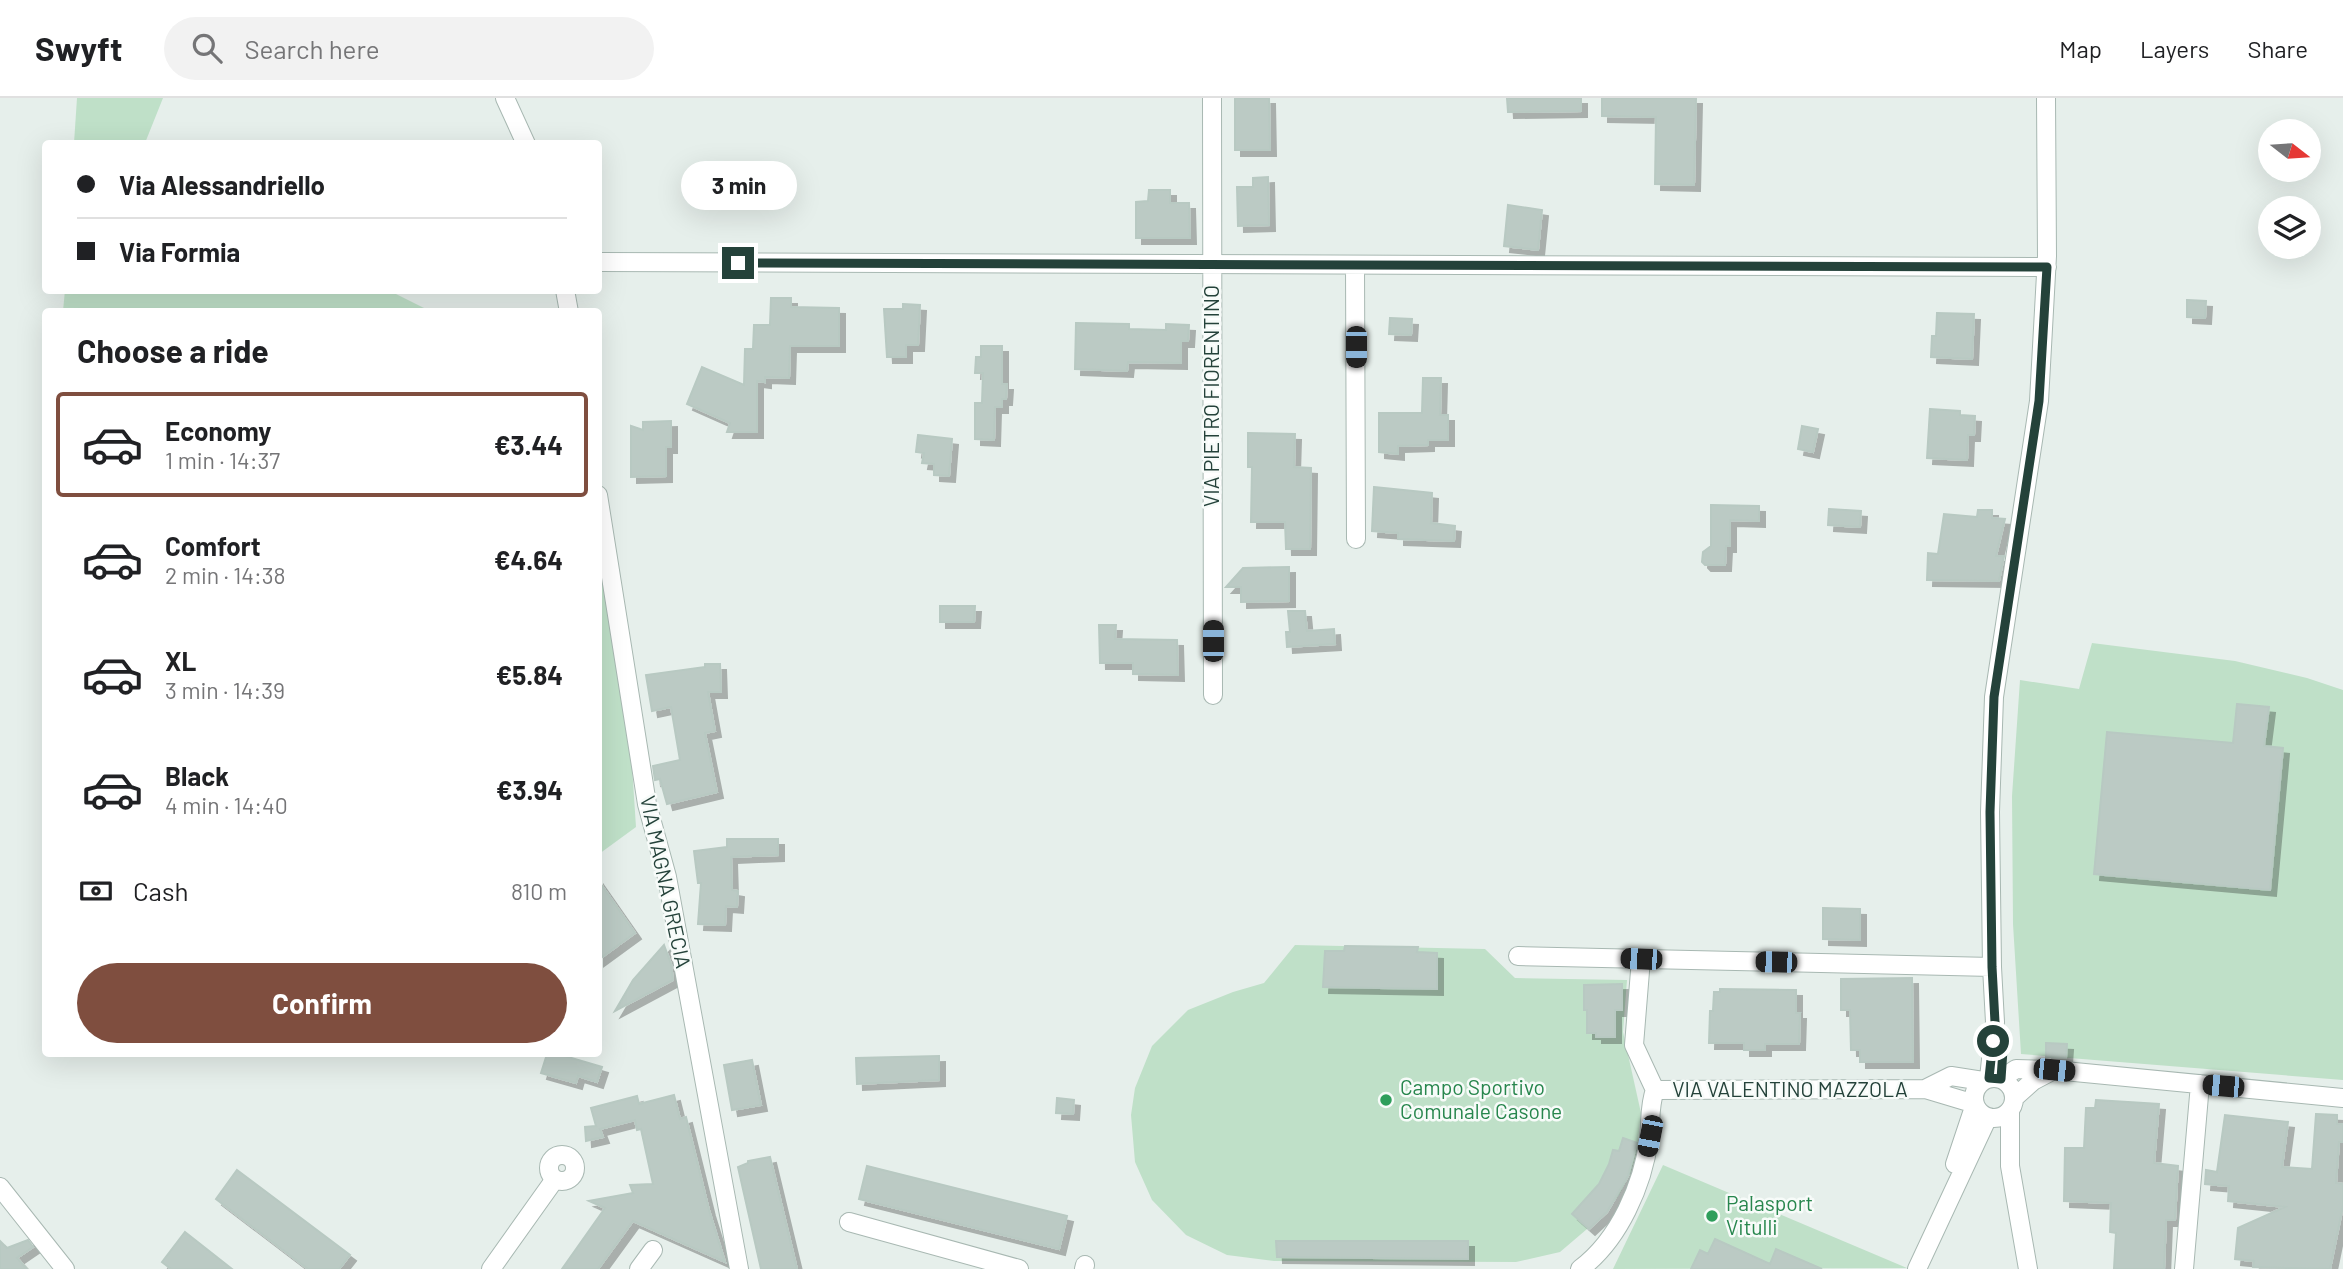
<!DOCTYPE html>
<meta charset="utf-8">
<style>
:root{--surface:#fff;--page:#f2f2f2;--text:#202124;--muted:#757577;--line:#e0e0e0;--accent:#7f4e3f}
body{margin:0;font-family:Barlow,sans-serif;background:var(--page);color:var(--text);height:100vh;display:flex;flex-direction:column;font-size:26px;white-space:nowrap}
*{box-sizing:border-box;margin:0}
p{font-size:23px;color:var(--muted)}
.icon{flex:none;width:38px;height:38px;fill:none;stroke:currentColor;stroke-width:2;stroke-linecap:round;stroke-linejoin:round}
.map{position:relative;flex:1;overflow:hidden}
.side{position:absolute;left:42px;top:210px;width:560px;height:749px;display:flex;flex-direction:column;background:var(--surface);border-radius:7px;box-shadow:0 7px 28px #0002}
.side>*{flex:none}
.banner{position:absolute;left:42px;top:42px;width:560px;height:154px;border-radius:7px;box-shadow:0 7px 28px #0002;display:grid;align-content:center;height:154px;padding:0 35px;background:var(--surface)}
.needle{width:46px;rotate:107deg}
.buttons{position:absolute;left:2258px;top:21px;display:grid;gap:14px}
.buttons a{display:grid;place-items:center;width:63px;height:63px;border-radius:50%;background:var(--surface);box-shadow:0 7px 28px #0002;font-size:35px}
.end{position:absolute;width:32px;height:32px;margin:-16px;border:9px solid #24423a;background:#fff;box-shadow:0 0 0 4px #fff}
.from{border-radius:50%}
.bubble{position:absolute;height:49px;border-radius:24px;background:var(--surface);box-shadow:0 7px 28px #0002;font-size:23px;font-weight:700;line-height:49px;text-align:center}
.car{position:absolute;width:21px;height:42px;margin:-21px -10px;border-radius:9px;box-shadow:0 0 5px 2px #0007;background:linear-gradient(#222 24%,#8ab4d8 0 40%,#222 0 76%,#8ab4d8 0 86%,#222 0)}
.banner b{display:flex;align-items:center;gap:24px;height:66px;font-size:26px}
.banner b+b{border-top:2px solid var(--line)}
.banner i{width:18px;height:18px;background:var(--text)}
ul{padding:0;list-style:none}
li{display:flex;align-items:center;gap:21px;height:105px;margin:0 14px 10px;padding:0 21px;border:4px solid transparent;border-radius:7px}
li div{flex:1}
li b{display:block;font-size:26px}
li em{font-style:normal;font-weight:700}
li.active{border-color:var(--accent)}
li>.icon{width:63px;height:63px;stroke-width:1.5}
h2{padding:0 35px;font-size:32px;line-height:84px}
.pay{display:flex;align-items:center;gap:18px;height:77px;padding:0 35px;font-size:26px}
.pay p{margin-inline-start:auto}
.action{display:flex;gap:14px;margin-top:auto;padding:14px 35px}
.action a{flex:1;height:80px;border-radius:42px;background:var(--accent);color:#fff;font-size:28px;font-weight:700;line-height:80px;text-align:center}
header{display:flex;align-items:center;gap:42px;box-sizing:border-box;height:98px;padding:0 35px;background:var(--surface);border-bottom:2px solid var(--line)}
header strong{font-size:33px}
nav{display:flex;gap:38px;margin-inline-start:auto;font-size:24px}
.search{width:490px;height:63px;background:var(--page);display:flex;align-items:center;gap:18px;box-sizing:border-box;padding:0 24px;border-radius:38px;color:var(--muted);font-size:26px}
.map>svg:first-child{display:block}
.green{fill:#bfe0c8}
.building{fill:#bbcac4;stroke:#b8c9c2;stroke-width:2;filter:url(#shadow)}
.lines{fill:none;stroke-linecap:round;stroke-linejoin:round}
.minor-casing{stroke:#a8b8b2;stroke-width:20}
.minor{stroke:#fff;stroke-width:18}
.route{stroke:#24423a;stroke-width:9}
.leisure-dot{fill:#2e9e5b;stroke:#f7fbf9;stroke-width:2.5}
.labels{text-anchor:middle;stroke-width:5;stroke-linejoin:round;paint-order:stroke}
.street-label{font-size:21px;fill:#24423a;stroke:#f7fbf9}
.leisure-label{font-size:21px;fill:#27864d;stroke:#f7fbf9;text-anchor:start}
</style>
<header>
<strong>Swyft</strong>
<div class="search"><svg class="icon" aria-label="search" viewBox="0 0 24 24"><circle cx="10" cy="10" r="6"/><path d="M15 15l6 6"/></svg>Search here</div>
<nav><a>Map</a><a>Layers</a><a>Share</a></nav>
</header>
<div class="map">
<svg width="2343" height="1171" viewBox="0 0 2343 1171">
<defs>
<filter id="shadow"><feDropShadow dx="6" dy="6" stdDeviation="0" flood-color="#0004"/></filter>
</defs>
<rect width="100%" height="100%" fill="#e6efeb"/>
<!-- green -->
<path class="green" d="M77 0H163L145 45H74Z
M65 192 390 193 430 213H63Z
M598 438 631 653 636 729 599 756Z
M2092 545 2235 563 2307 580 2343 592V982L2021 956 2013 826 2012 698 2020 582 2079 591Z
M1295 847 1485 851 1515 880 1627 882 1623 934 1641 1015 1637 1052 1631 1074 1620 1095 1607 1114 1560 1154 1516 1164 1274 1163 1227 1157 1186 1137 1152 1102 1135 1064 1131 1017 1135 990 1152 948 1188 912 1233 894 1264 885Z
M1663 1067 1907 1170 1613 1171Z"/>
<!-- building -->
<path class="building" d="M1235 0H1269L1270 52H1235Z
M1507 0H1581V13L1508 14Z
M1602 0H1696L1694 87 1655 86 1656 19 1602 18Z
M1268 79 1269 127 1238 128 1237 89H1253V80Z
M1149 92H1170V105H1189L1190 140H1136V104L1148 103Z
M1508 107 1542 112 1538 152 1504 148Z
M771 200H791V209L839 210V248H790L789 280 765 279V284L757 283V334H727L730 325 687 306 702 269 744 287 745 251H753L754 227H770Z
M2187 202 2206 203 2205 220 2187 219Z
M903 206 920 207 918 247H906V259H887L884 211H903Z
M1937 215 1974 216 1972 261 1931 259 1932 238H1936Z
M1390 220 1412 221 1411 237 1389 236Z
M1076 225 1129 226V231L1166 232V226L1189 227 1188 243H1181V265L1128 264 1127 273 1075 271Z
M981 248H1002V286H1007L1006 301H1002V309H995L994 342 975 341V305H982L983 275H975L976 259H981Z
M1423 280H1441L1440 317H1448V342H1428V347L1398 348V356L1379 354V315H1422Z
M1930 311 1960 313V317L1975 318 1974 337H1968L1967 362 1927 360Z
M671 323V349H666V378L631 379V328L643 332V324Z
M1802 328 1818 331 1813 354 1798 351Z
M1248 335 1295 336 1294 369 1311 370 1310 451H1286L1285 424H1251L1252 369H1248Z
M918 337 952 341 949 378 934 377V366L922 365 924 355 916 354Z
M1374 389 1432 395 1431 425 1455 428 1454 443 1398 441V435L1372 433Z
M1711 407 1759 408V423L1730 422V448H1726L1725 467H1705L1702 464 1703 454 1711 448Z
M1829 411 1861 413 1860 429 1828 427Z
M1978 412H1992V420L2005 421 1996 458H2004L1999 483 1927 482 1928 455 1938 456 1944 416 1977 419Z
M1289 469V503L1241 504V489H1226L1243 470Z
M940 508H975L974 524H940Z
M1288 513H1305L1307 533 1334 531 1335 546 1287 549 1286 534H1290Z
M1099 527H1116L1115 541 1177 542 1178 577 1133 576V565H1100Z
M705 566H720L721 594H708L715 633 705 635 717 694 667 706 660 681 655 682 653 668 680 662 671 609 652 613 646 577 705 569Z
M2237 606 2269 609 2264 648 2283 650 2270 792 2094 776 2107 634 2233 645Z
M727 741H778V757L731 759 732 792 738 793 737 809 726 808 725 827 698 826 701 785H698L694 753 727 749Z
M598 782 635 835 598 862Z
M1823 810 1860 811V842L1823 841Z
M664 847 671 866 673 882 615 913 633 882Z
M1345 848 1418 849 1417 854 1437 855V891L1323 889 1325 853H1344Z
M1912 880 1913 964H1860V952H1851L1850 912H1841V881Z
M1622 886V912H1615V939H1596V935H1587V912H1584V887Z
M1720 891 1796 892V915H1800L1799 946H1765V952H1744V945H1709L1710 913H1713L1714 894H1720Z
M2046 945 2067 946 2066 960 2046 959Z
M547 956H558L602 969 597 984 578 978 576 985 541 975Z
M939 958V982L857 986 856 960Z
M752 962 761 1007 732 1012 724 967Z
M674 997 680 1021 686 1019 709 1112 725 1164 633 1123 598 1171H562L605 1110 589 1103 633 1095 630 1087 653 1086 641 1031 637 1032 635 1022 600 1031 603 1039 586 1043 585 1029 596 1028 591 1010 637 998 639 1006Z
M1057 1000 1074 1002 1073 1016 1056 1015Z
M2096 1002 2159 1006 2154 1065 2178 1068 2175 1122H2166L2164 1171H2114L2116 1135 2110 1134 2111 1105 2064 1103 2065 1050H2084L2086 1010H2095Z
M2316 1016 2337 1017V1026H2343V1044H2339L2336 1085 2343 1086V1108L2330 1171 2253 1169 2254 1163 2235 1161 2238 1130 2285 1109 2228 1103 2229 1088 2205 1086 2206 1072 2217 1074 2225 1017 2288 1024 2282 1069 2312 1071Z
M1623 1040 1637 1045 1628 1078 1607 1114 1589 1131 1572 1116 1599 1086 1609 1066 1613 1052 1619 1053Z
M770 1059 797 1171H761L738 1069 748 1065V1063Z
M867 1068 1067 1118 1059 1151 859 1101Z
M237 1072 350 1157 339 1171H308L216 1101Z
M185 1134 232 1171H171L162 1164Z
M1715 1141 1770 1166 1776 1151 1822 1171H1691L1700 1152 1708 1156Z
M28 1142 33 1149 17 1160 27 1171H0V1143L7 1150Z
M1276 1143H1468V1161L1277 1159Z"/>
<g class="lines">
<defs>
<path id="minor" d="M505 0 526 46
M1212 0 1213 597
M598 164 2047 169
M1355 167 1356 441
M565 192 569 214
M598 397 647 706 667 779 739 1171
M1518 858 1992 869
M1989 980 1995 924 1992 869 1990 714 1994 599 2039 303 2047 158 2046 0
M1974 1000a20 20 0 1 1 40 0a20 20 0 1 1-40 0Z
M2001 981 2016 971 2054 972 2343 1000
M1925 991 1951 978 1983 983
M1655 992 1925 991 1975 1006
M2014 1000 2033 983 2054 972
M2010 1012V1068L2028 1171
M549 1070a13 13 0 1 1 26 0a13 13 0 1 1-26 0Z
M1955 1066 1975 1006
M0 1089 65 1171
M849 1124 1019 1171
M491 1171 555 1081
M639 1171 653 1152
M1084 1171 1085 1167
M1580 1171C1619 1142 1643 1087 1649 1040 1651 1023 1649 1008 1655 992L1634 947 1641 861
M1917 1171 1988 1019
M2184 1171 2200 986"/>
</defs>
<!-- minor casing -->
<use href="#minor" class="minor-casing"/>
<!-- minor -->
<use href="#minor" class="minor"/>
</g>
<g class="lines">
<!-- route -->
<path class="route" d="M738 165 2047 169 2039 303 1994 599 1990 714 1992 869 1995 924 2003 952 2001 981 1989 980 1993 943"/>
</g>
<!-- markers -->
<g class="leisure-dot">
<circle cx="1386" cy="1002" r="7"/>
<circle cx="1712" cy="1118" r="7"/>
</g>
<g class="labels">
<!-- street labels -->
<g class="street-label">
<text transform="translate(1212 298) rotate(-90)" y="7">VIA PIETRO FIORENTINO</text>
<text transform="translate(665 784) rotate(78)" y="7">VIA MAGNA GRECIA</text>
<text x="1790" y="999">VIA VALENTINO MAZZOLA</text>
</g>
<!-- leisure labels -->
<g class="leisure-label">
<text x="1400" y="997">Campo Sportivo<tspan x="1400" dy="24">Comunale Casone</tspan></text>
<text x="1726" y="1113">Palasport<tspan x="1726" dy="24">Vitulli</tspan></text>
</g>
</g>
</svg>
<div class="buttons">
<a><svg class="needle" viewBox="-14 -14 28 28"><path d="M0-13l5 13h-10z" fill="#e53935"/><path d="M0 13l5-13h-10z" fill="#757577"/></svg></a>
<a><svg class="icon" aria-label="layers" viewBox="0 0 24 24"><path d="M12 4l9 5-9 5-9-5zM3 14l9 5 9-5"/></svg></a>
</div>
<i class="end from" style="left:1993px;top:943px"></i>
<i class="end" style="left:738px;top:165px"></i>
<div class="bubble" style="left:681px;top:63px;width:116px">3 min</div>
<i class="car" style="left:1356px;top:249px;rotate:180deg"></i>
<i class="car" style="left:1213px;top:543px;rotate:0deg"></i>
<i class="car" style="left:1641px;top:861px;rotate:272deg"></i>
<i class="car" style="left:1776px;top:864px;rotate:271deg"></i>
<i class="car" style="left:2054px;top:972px;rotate:96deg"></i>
<i class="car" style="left:2223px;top:988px;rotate:275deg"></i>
<i class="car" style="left:1650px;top:1038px;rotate:191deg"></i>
<div class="banner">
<b><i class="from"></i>Via Alessandriello</b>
<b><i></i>Via Formia</b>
</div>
<section class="side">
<h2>Choose a ride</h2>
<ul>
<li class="active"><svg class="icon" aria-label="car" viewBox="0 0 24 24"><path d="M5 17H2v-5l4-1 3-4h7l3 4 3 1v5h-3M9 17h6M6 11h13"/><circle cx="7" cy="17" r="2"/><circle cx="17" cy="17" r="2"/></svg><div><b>Economy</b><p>1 min · 14:37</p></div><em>€3.44</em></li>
<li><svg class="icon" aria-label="car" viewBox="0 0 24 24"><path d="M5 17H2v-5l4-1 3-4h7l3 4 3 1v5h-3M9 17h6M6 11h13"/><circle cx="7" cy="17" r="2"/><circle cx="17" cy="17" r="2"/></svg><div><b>Comfort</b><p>2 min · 14:38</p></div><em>€4.64</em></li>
<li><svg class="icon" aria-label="car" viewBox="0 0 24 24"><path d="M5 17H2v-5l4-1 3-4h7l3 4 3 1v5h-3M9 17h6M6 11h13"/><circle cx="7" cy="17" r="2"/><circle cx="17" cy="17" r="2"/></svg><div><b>XL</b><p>3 min · 14:39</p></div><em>€5.84</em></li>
<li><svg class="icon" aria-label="car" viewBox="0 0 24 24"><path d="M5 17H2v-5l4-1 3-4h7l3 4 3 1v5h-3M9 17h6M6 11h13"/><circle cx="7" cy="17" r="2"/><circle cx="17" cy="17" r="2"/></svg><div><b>Black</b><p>4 min · 14:40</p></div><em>€3.94</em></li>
</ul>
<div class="pay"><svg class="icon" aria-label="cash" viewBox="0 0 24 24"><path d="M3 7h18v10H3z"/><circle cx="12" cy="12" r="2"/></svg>Cash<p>810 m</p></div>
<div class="action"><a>Confirm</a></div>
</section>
</div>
